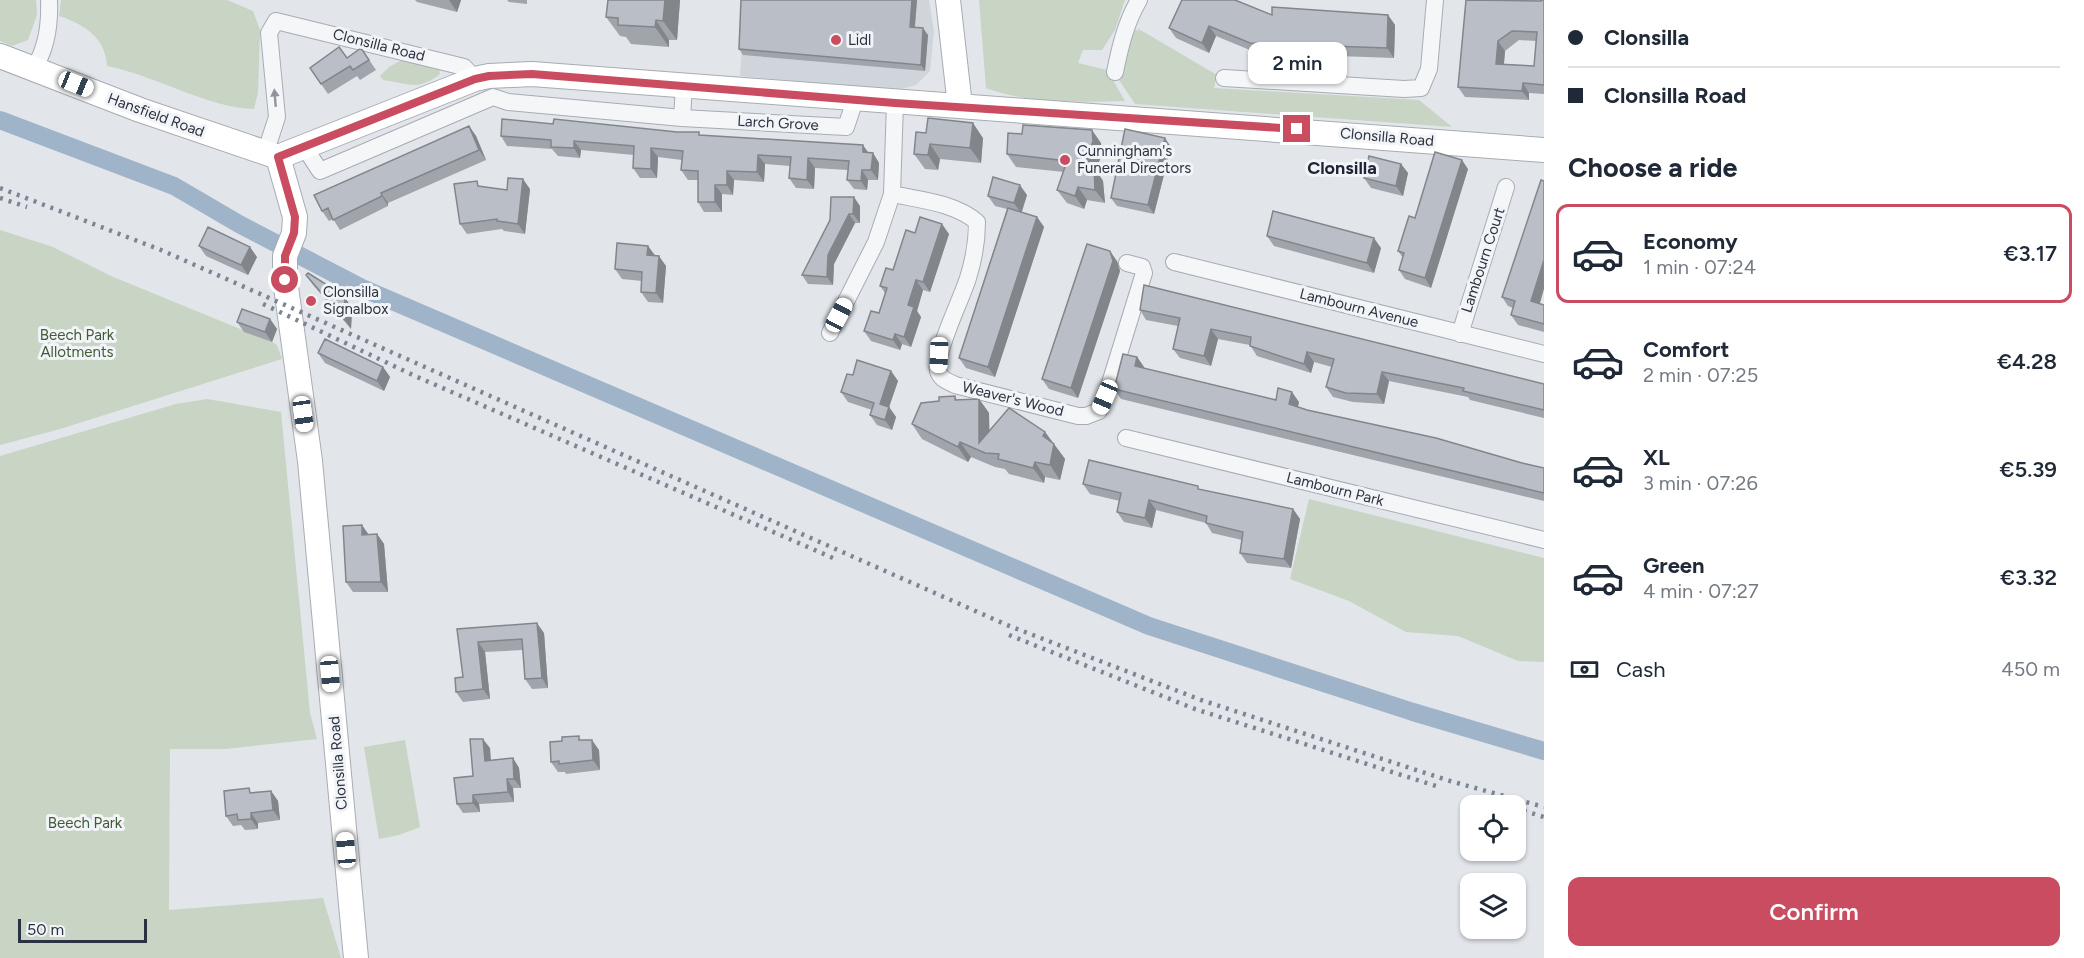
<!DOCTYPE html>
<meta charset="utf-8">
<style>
:root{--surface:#fff;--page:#f2f2f3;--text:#1f2937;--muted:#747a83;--line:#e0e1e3;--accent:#ca4c60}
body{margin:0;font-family:Figtree,sans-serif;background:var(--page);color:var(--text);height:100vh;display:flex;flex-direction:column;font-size:22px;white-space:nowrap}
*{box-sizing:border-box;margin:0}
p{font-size:20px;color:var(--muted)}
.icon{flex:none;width:33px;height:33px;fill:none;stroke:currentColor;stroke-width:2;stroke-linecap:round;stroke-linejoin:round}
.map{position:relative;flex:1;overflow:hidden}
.side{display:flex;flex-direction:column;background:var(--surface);width:540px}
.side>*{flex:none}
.guide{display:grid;align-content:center;height:132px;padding:0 24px;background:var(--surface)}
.buttons{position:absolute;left:1460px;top:795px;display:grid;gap:12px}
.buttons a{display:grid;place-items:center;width:66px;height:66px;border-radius:12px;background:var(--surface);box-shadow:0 2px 4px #0004;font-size:30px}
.scale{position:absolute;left:18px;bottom:15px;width:129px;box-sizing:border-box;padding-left:6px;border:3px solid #2b3342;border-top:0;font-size:16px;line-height:21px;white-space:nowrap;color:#2b3342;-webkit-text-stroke:4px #f2f4f7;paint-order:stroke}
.end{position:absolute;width:27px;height:27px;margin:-14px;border:8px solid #ca4c60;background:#fff;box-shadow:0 0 0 3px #fff}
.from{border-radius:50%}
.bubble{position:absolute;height:42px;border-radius:12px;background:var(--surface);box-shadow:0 2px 4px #0004;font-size:20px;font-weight:600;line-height:42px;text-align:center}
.car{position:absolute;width:18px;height:36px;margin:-18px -9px;border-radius:8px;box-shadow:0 0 4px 2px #0007;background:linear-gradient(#fff 24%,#345 0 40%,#fff 0 76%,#345 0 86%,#fff 0)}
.guide b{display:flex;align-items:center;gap:21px;height:57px;font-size:22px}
.guide b+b{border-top:2px solid var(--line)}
.guide i{width:15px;height:15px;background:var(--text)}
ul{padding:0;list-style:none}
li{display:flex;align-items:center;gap:18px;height:99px;margin:0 12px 9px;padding:0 12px;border:3px solid transparent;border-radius:12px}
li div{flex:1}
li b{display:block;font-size:22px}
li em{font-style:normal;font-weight:600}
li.selected{border-color:var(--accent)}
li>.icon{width:54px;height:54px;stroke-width:1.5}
h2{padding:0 24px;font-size:27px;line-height:72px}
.pay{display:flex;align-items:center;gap:15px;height:66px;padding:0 24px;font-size:22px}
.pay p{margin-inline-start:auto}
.button{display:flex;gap:12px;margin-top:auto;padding:12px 24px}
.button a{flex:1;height:69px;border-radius:12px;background:var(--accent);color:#fff;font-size:24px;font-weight:600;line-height:69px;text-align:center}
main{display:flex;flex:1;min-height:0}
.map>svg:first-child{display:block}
.built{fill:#d0d5dc}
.green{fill:#c8d4c4}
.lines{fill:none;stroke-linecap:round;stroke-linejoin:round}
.canal{stroke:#9fb3c9;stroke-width:18}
.street-casing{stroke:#a7acb4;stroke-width:18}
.secondary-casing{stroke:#a7acb4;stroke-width:26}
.street{stroke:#f5f6f8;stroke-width:16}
.secondary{stroke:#fff;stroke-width:24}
.rail{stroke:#7c8593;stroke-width:4.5;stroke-dasharray:3 6;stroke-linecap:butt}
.wall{fill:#a0a4ab;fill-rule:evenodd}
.shaded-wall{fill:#82868b}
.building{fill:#babfc7;stroke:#82868b;stroke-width:1.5;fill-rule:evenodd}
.oneway{fill:#90949d}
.route{stroke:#ca4c60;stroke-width:8}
.poi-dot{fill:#ca4c60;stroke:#f2f4f7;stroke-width:2}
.labels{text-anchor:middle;stroke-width:6;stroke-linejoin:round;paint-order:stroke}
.poi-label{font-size:15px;fill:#2b3342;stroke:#f2f4f7;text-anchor:start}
.street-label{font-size:15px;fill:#2b3342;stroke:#f2f4f7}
.park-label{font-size:15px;fill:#405d38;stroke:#f2f4f7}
.quarter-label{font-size:18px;font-weight:bold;fill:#1d2433;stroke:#f2f4f7}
</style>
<main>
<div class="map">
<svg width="1544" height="958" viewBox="0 0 1544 958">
<rect width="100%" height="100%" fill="#e2e5ea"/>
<!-- built -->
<path class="built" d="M745 0H929L934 31 930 71 916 85 897 90 740 76Z"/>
<!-- green -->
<path class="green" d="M0 0H36L37 15 28 40 12 46 0 41Z
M61 0H227L253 11 260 30 258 92 254 109C211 109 154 75 107 66 106 38 84 24 59 16Z
M979 0H1125L1115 30 1102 50H1083L1078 63 1107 70 1125 101C1079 102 1029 104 986 88Z
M1137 28 1217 75 1214 88 1419 100 1452 127 1135 104 1119 80 1131 29 1139 31Z
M407 57 439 68 440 74C417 92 408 83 383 80L380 76 389 67Z
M0 230 53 247 111 276 272 342 277 345 282 359 60 429 0 445Z
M207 399 281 412 310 713 317 739 225 749H170L169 910 323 898 341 958H0V456L176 404Z
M1309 499 1544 558V662L1518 661 1458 636 1406 632 1349 601 1290 579Z
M405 740 420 827 399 835 379 839 364 747Z"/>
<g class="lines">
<!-- canal -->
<path class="canal" d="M0 120 174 186 239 224 362 288 1149 626 1413 712 1544 751"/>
<defs>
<path id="street" d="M34 68C47 48 50 24 49 0
M1115 72C1120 47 1126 22 1139 0
M1224 78 1404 89 1421 88 1429 69 1435 0
M682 118 684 86
M305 148 320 171 493 97 508 102 682 118 846 127 855 100
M265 154 277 117 269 33 276 21 464 67 475 79
M892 194C921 200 955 203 977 222 977 242 974 259 968 278 962 298 934 354 938 371 941 380 948 381 955 385L1078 416H1086L1099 411 1110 383 1144 273 1142 267 1127 263
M1174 262 1544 354
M830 333 876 242 892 194 895 103
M1460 334 1506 187
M1126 438 1544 540"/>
<path id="secondary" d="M948 0 960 106
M0 56 140 110 278 157
M278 157 475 79 489 76 532 74 1544 150
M278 157 295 217 294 233 285 256V280L310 461 356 958"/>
</defs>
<!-- street casing -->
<use href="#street" class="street-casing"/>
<!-- secondary casing -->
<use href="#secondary" class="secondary-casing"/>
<!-- street -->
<use href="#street" class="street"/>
<!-- secondary -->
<use href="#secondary" class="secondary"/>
<!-- rail -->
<path class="rail" d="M0 188 161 250 1007 625 1201 700 1450 781 1544 807
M0 198 27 207
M263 304 415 376 833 558
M1009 635 1195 709 1436 786
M1515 808 1544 817"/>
</g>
<!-- wall -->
<path class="wall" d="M415 0H461L457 12 417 2Z
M507 0H527V4L509 2Z
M608 0H680L677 40H669V47L631 44 626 37 620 36 606 17Z
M917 0 915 28 928 35 925 71 743 55 739 49Z
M1466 0 1541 1 1544 0V94L1529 93V100L1465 97 1458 87ZM1519 40 1536 41 1534 66 1504 64 1505 51Z
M1272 15H1388L1395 25 1394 58 1257 53 1216 36 1209 53 1176 38 1169 28Z
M361 48 376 70 360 80 357 76 328 94 310 68 347 58Z
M553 124 701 135 873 153 879 163 878 180H868L867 190 854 189 847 180 848 170 815 168 814 189 796 188 789 178 790 166 765 164 764 182 734 180 733 195 722 194V212H704L698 202V180H688L681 170 682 160 658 157 657 178H640L633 168 634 155 581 150 580 158 558 156 552 149 507 146 501 136Z
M469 126 476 136 486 160 388 203V206L340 230 333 219 329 221 322 211Z
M916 132 983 138 981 163 940 159 938 170 925 169 914 154Z
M1101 143 1102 154 1096 170 1103 181 1105 203 1087 200 1084 209 1067 203 1057 190 1064 172 1016 167 1007 154Z
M1171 147 1154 214 1117 206 1111 198Z
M1401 164 1408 173 1403 196 1371 188 1364 178Z
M1468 169 1431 288 1405 279 1399 270 1403 258 1398 251 1415 218Z
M481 187 507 190 530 189 525 234 504 231 502 229 467 234 460 224Z
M1027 195 1022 212 1037 217 1044 227 995 377 966 368 959 358 1007 209 995 206 988 196Z
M860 206V223H855L834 264 833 285 808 284 802 275 830 220Z
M915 233 949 234 930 292 923 290 917 311 921 317 911 347 902 344 900 350 871 341 864 331 879 313 885 293 880 286 893 270Z
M1267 236 1381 248 1374 273 1274 246Z
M199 246 257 257 248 275 206 256Z
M648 246 655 255 666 266 663 303 648 302 641 292 642 281 622 279 615 269Z
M1117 261 1120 271 1078 398 1049 389 1042 379Z
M306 275 343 295 350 305 352 310 351 329 313 285Z
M1502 297 1544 305V332L1518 325 1511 315 1513 308 1508 306Z
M1140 310 1544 384V418L1470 400 1468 397 1389 381 1384 404 1353 402 1333 397 1326 387 1332 367 1314 362 1311 373 1257 356 1250 345 1218 339 1211 366 1180 358 1173 349 1178 326 1146 320Z
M270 319 277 329 272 342 244 332 237 322Z
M318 353 383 367 390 377 384 391 325 363Z
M1137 357 1144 367 1143 369 1276 400 1299 402 1298 407 1307 410 1544 468V501L1121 399 1114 389Z
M891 371 898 381 889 407 896 417 892 430 877 425 870 415 872 410 848 402 841 392 853 375Z
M955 396 957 400 979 399 989 413V431L1045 432 1065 459 1060 480 1045 477 1044 483 1009 474 1005 469 995 467 971 457 968 462 922 439 912 424 939 401Z
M1083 484 1201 490 1293 509 1300 519 1291 568 1247 563 1240 553 1242 540 1212 533 1206 523 1156 510 1152 528 1124 522 1117 512 1120 501 1090 494Z
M368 534H377L384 544 388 592H353L346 582Z
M457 629 544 633 548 688 532 689 525 679 523 650 485 652 490 699 463 702 456 692 463 677Z
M581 740 599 750 600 770 566 774 565 772H558L551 762Z
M490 748 491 760 513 758 519 768 521 788H513L514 802 479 804 480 812 463 813 457 804Z
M271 791 278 801 280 820 258 823V829L245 830 241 825 233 826 226 816 253 793Z"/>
<!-- shaded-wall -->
<path class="shaded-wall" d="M449 0H461L457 12Z
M665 0H680L677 40 663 21Z
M912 0H917L914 34 910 27Z
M1388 15 1395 25 1394 58 1387 48Z
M656 20 669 40V47L655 27Z
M1209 26 1216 36 1209 53 1202 43Z
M923 28 928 35 925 71 921 65Z
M1498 41 1505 51 1503 74 1496 64Z
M1523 83 1529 93V100L1522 91Z
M973 123 983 138 981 163 970 148Z
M469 126 476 136 486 160 479 150Z
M1092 130 1101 143 1102 154 1096 170 1103 181 1105 203 1095 190 1084 166Z
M1165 138 1171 147 1154 214 1148 205Z
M574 141 581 150 580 158 574 148Z
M930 144 940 159 938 170 928 155Z
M863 145 870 155 863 152Z
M651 148 658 157 657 178 651 169Z
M873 153 879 163 878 180 871 170Z
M758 155 765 164 764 182 757 172Z
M808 158 815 168 814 189 807 180Z
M1462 160 1468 169 1431 288 1425 278Z
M1401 164 1408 173 1403 196 1396 186Z
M862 170 868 180 867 190 861 181Z
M727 171 734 180 733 195 727 185Z
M523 179 530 189 525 234 518 224Z
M715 185 722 194V212L715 202Z
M1020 185 1027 195 1021 213 1014 203Z
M1078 187 1087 200 1084 209 1075 196Z
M381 193 388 203V206L382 196Z
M854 197 860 206V223L853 214Z
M849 214 855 223 834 264 833 285 827 277 828 255Z
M1037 217 1044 227 995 377 988 367Z
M942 224 949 234 930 292 923 282Z
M1374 238 1381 248 1374 273 1367 263Z
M648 246 655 256 647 255Z
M250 247 257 257 248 275 241 265Z
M1110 251 1117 261 1120 271 1078 398 1071 388Z
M659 256 666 266 663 303 656 293Z
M1544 260V289L1538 310 1531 301Z
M916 280 923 290 917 311 921 317 911 347 904 337 908 305Z
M343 295 350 305 352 310 351 329 344 319Z
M270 319 277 329 272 342 265 332Z
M1211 329 1218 339 1211 366 1204 356Z
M895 334 902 344 900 350 893 340Z
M1307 352 1314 362 1311 373 1304 364Z
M1137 357 1144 367 1142 376 1135 366Z
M383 367 390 377 384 391 377 381Z
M891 371 898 381 889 407 896 417 892 430 885 420 880 404Z
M1382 372 1389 381 1384 404 1377 394Z
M1292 392 1299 402 1296 414 1289 404Z
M979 399 989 413 990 453 979 443Z
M1045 432 1065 459 1060 480 1050 465 1043 436Z
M960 442 971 457 968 462 958 447Z
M1035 462 1045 477 1044 483 1033 468Z
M1149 500 1156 510 1152 528 1145 518Z
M1293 509 1300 519 1291 568 1284 559Z
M362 525 369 535H362Z
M377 534 384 544 388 592 381 582Z
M537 623 544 633 548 688 542 678Z
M478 642 485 652 490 699 483 689Z
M483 739 490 748 491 770 485 761Z
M592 740 599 750 600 770 593 760Z
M513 758 519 768 521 788 514 779Z
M507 779 513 788 514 802 508 792Z
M271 791 278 801 280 820 273 810Z
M473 795 479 804 480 812 473 803Z
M251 813 258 823V829L251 819Z"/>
<!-- building -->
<path class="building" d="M608 0H665L663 21 656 20 655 27 618 25V18L606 17Z
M741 0H912L910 27 923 28 921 65 739 49Z
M1182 0H1235L1272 15V7L1388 15 1387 48 1250 43 1209 26 1202 43 1169 28Z
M1466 0 1541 1V0H1544V85L1523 83 1522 91 1458 87ZM1512 31 1537 32 1534 66 1496 64 1498 41Z
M339 47 347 58 361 48 369 60 353 70 350 66 321 84 310 68Z
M928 118 973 123 970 148 930 144 928 155 914 154 916 132 926 133Z
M502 119 553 124 554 119 677 132H699V135L863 145V152L873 153 871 170H862L861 181 847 180 849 161 808 158 807 180 789 178 791 157 758 155 757 172 727 171V185H715V202H698V171L681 170 683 151 651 148V169L633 168 634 146 574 141V148L551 147V140L501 136Z
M1023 125 1092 130 1093 141 1084 166 1094 167 1095 190 1078 187 1075 196 1057 190 1067 161 1007 154 1008 133 1022 134Z
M469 126 479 150 381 193 382 196 333 220 328 208 322 211 314 195Z
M1125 129 1165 138 1148 205 1111 198Z
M1435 152 1462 160 1425 278 1399 270 1404 253 1398 251 1409 216 1415 218Z
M1369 156 1401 164 1396 186 1364 178Z
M993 177 1020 185 1014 203 988 196Z
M508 178 523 179 518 224 497 221V219L460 224 454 184 477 181 478 186 507 190Z
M1541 180 1544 181V260L1531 301 1544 305V324L1511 315 1515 301 1502 297Z
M831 197H854L853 214H849L828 255 827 277 802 275 830 220Z
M1008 208 1037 217 988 367 959 358Z
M1273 211 1374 238 1367 263 1267 236Z
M920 217 942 224 923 282 916 280 908 305 914 307 904 337 895 334 893 340 864 331 871 311 879 313 887 288 880 286 886 268 893 270 906 230 915 233Z
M208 227 250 247 241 265 199 246Z
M617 243 648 246 647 255 659 256 656 293 641 292 642 272 615 269Z
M1087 244 1110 251 1113 261 1071 388 1042 379Z
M308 273 343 295 345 300 344 319 306 275Z
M1144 285 1544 384V410L1463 391 1464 388 1382 372 1377 394 1346 393 1326 387 1334 359 1307 352 1304 364 1250 346 1251 337 1211 329 1204 356 1173 349 1180 318 1140 310Z
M242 309 270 319 265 332 237 322Z
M325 339 383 367 377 381 318 353Z
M1123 354 1137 357 1135 366 1276 400 1278 388 1292 392 1289 404 1307 410 1436 438 1522 463 1544 468V493L1114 389Z
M857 360 891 371 880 404 889 407 885 420 870 415 874 403 841 392 847 374 853 375Z
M955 396V400L979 399V443L1009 408 1045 432 1043 436 1054 444 1050 465 1035 462 1033 468 998 459 999 454 985 453 960 442 958 447 912 424 921 403 939 401V397Z
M1089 460 1198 486V489L1293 509 1284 559 1240 553 1243 532 1206 523 1207 516 1149 500 1145 518 1117 512 1121 493 1083 484Z
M362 525V535L377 534 381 582H346L343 526Z
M537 623 542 678 525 679 522 639 478 642 483 689 456 692 455 678 463 677 457 629Z
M579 736V740H592L593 760 559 764V761L551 762 550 742 562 741V737Z
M470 739H483L485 761 513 758 514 779H507L508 792 473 795V803L457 804 454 778 473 776Z
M249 788 250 793 271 791 273 810 251 813V819L238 820 237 814 226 816 224 791Z"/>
<!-- one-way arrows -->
<defs><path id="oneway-solid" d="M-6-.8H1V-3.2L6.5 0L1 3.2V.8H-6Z" transform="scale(1.5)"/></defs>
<use class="oneway" href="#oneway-solid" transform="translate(275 98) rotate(-95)"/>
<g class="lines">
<!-- route -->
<path class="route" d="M285 280V256L294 233 295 217 278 157 475 79 489 76 532 74 895 103 1297 129"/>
</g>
<!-- markers -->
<g class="poi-dot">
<circle cx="836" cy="40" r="6"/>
<circle cx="1065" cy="160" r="6"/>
<circle cx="311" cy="301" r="6"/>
</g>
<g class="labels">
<!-- poi labels -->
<g class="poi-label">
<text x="848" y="45">Lidl</text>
<text x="1077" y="156">Cunningham's<tspan x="1077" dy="17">Funeral Directors</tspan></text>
<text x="323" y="297">Clonsilla<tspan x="323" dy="17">Signalbox</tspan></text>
</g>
<!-- street labels -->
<g class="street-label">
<text transform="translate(379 45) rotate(14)" y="5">Clonsilla Road</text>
<text transform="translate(156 115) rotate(20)" y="5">Hansfield Road</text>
<text transform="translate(778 123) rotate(3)" y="5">Larch Grove</text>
<text transform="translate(1387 137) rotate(5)" y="5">Clonsilla Road</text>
<text transform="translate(1483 260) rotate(-72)" y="5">Lambourn Court</text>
<text transform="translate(1359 308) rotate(14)" y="5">Lambourn Avenue</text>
<text transform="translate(1013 399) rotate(14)" y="5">Weaver's Wood</text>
<text transform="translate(1335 489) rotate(14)" y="5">Lambourn Park</text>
<text transform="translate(338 763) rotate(-95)" y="5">Clonsilla Road</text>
</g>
<!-- park labels -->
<g class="park-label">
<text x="77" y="340">Beech Park<tspan x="77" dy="17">Allotments</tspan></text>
<text x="85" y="828">Beech Park</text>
</g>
<!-- quarter labels -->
<g class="quarter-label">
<text x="1342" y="174">Clonsilla</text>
</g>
</g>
</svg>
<div class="buttons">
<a><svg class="icon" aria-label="locate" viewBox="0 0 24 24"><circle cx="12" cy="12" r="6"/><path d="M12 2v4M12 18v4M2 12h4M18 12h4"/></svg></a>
<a><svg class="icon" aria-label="layers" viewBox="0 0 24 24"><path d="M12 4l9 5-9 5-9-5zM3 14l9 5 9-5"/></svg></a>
</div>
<div class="scale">50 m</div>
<i class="end from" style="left:285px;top:280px"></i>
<i class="end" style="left:1297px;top:129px"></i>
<div class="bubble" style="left:1248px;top:42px;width:99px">2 min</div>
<i class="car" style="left:76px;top:84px;rotate:112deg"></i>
<i class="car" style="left:839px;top:315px;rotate:28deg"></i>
<i class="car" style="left:939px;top:355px;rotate:182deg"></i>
<i class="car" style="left:1105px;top:397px;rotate:203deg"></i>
<i class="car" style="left:303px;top:414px;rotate:172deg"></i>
<i class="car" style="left:330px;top:674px;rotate:175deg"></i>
<i class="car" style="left:346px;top:850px;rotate:355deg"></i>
</div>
<section class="side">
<div class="guide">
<b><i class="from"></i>Clonsilla</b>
<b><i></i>Clonsilla Road</b>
</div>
<h2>Choose a ride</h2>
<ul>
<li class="selected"><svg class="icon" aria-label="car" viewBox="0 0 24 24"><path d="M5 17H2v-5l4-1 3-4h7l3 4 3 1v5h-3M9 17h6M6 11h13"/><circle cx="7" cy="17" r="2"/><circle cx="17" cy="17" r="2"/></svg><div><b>Economy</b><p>1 min · 07:24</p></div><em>€3.17</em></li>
<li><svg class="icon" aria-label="car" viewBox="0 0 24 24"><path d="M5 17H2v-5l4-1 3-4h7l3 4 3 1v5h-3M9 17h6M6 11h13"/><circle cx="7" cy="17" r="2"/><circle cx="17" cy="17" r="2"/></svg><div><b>Comfort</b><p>2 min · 07:25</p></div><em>€4.28</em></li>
<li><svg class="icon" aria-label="car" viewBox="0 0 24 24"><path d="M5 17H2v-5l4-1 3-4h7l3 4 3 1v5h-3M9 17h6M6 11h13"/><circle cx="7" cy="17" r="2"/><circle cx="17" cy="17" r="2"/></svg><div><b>XL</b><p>3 min · 07:26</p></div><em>€5.39</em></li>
<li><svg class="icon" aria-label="car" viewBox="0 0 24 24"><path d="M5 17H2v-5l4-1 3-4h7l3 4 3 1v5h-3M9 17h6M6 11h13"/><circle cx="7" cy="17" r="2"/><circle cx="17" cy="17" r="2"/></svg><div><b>Green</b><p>4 min · 07:27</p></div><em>€3.32</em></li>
</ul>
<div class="pay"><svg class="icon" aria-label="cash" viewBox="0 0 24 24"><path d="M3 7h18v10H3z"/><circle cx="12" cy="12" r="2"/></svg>Cash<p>450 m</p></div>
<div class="button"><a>Confirm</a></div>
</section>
</main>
